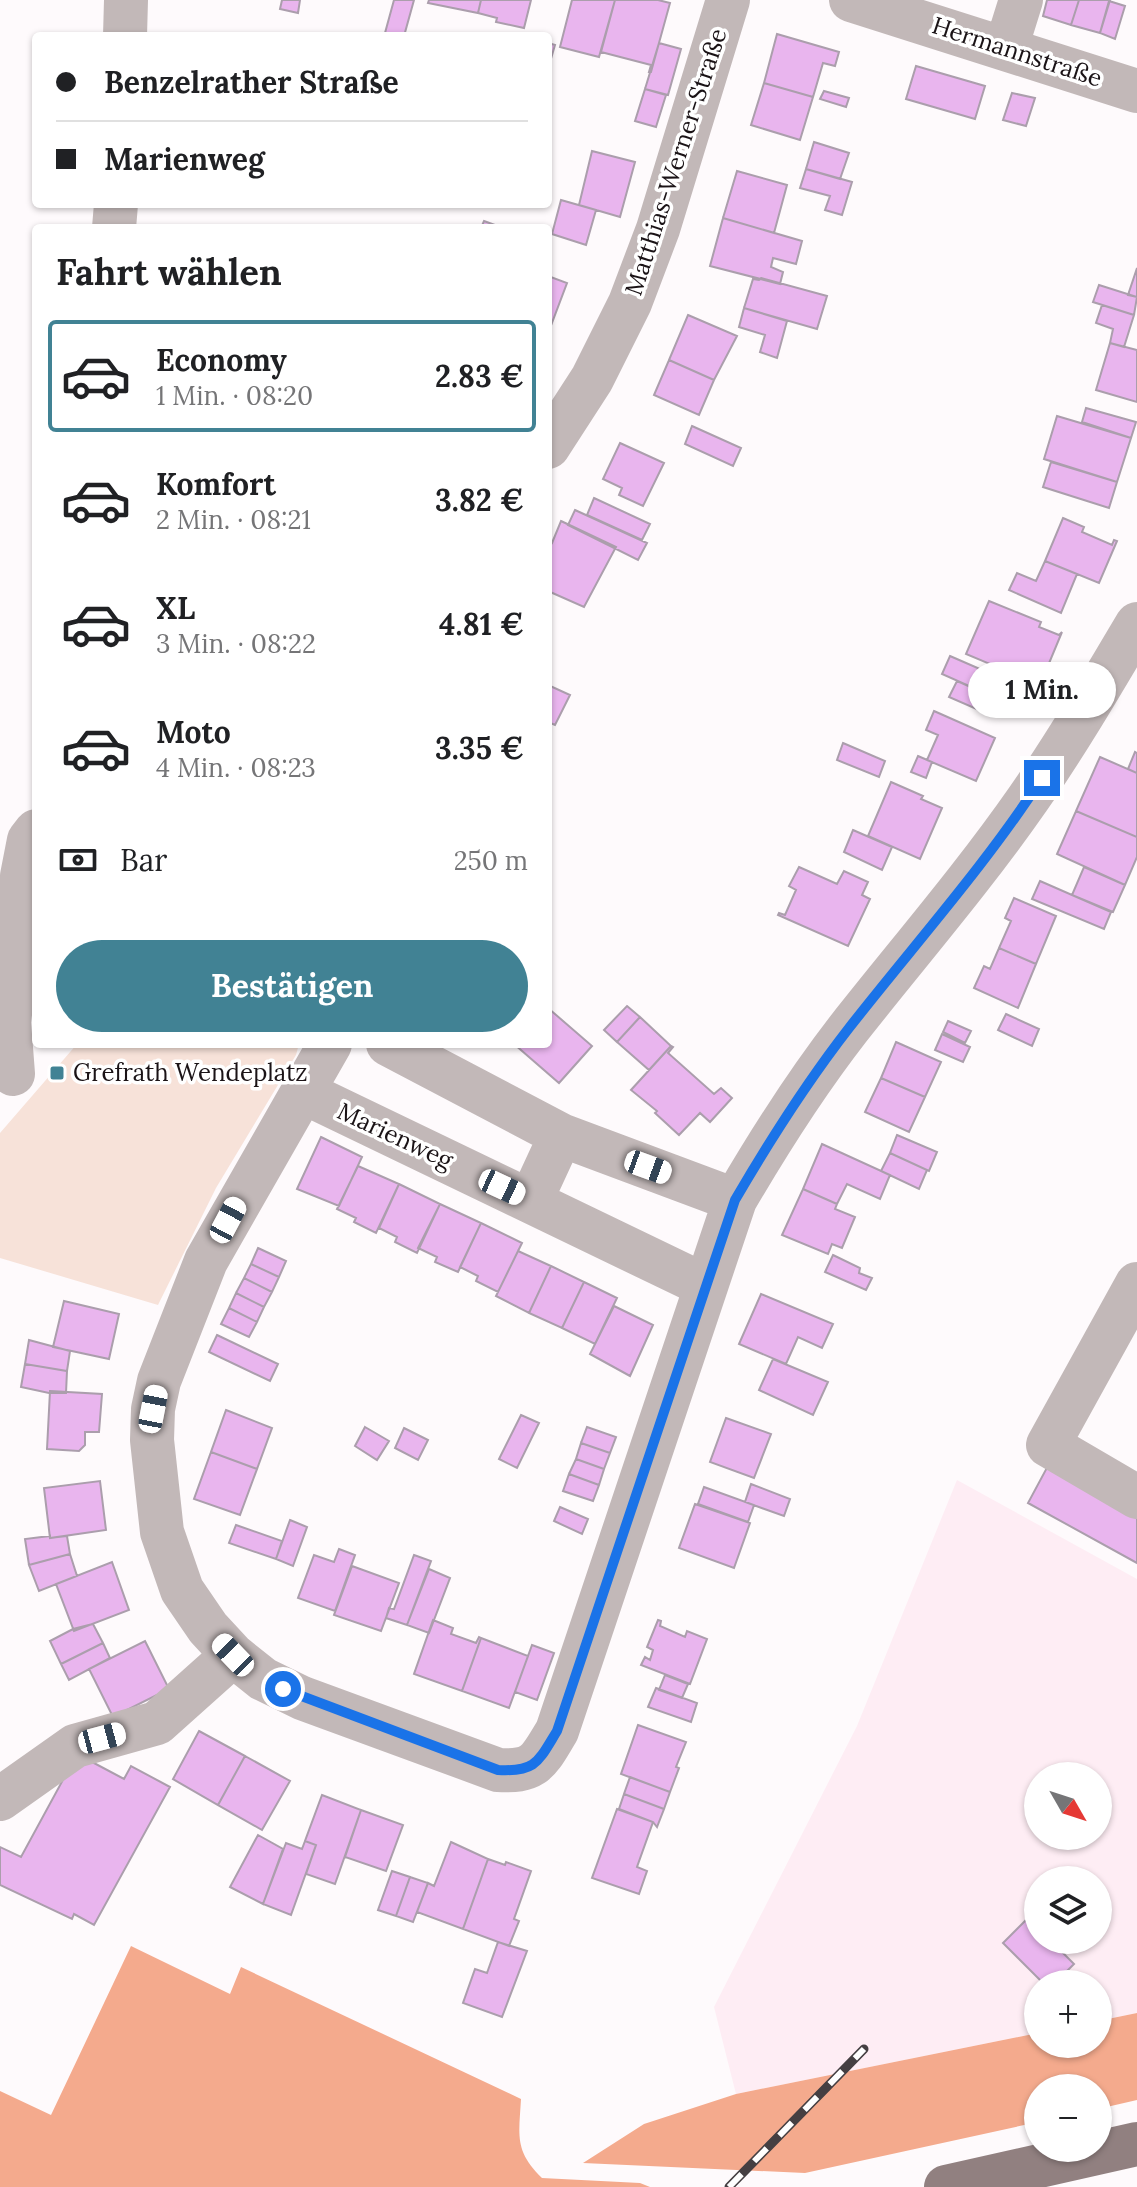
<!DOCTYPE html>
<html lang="de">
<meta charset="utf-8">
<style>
:root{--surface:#fff;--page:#f6f6f6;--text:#202124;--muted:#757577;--line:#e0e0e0;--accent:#418294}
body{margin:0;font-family:Lora,serif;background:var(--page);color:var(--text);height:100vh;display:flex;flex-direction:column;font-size:30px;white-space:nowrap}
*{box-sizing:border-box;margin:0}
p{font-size:26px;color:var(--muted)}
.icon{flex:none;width:44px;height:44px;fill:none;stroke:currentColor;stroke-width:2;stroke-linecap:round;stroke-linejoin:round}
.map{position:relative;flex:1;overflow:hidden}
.side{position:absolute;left:32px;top:224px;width:520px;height:824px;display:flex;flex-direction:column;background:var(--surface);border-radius:8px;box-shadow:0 2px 6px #0004}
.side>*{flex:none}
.top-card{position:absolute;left:32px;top:32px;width:520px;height:176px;border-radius:8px;box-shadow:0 2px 6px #0004;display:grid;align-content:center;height:176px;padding:0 24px;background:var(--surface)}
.needle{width:52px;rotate:129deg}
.controls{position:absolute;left:1024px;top:1762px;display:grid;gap:16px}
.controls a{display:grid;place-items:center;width:88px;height:88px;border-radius:50%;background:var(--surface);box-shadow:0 2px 6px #0004;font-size:40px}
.end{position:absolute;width:36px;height:36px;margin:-18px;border:10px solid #1a73e8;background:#fff;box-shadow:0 0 0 4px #fff}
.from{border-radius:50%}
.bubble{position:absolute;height:56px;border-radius:28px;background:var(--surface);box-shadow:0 2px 6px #0004;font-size:26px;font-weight:700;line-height:56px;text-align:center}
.car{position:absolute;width:24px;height:48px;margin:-24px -12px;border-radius:10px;box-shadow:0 0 6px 2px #0007;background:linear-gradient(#fff 24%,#345 0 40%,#fff 0 76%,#345 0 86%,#fff 0)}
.top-card b{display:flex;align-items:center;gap:28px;height:76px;font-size:30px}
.top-card b+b{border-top:2px solid var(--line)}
.top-card i{width:20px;height:20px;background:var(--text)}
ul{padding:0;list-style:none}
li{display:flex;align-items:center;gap:24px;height:112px;margin:0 16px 12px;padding:0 8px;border:4px solid transparent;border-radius:8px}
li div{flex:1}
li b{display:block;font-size:30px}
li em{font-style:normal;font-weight:700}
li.on{border-color:var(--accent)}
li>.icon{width:72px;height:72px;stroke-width:1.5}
h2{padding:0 24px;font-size:36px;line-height:96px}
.pay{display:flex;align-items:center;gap:20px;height:88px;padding:0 24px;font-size:30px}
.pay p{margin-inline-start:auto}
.action{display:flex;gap:16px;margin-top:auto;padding:16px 24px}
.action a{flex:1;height:92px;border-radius:48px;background:var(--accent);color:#fff;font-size:32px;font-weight:700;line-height:92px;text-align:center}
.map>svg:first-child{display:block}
.built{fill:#feedf4;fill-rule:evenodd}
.green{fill:#f7e2d9}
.forest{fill:#f4aa8d}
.building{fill:#e9b5ee;stroke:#ab9eac;stroke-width:2}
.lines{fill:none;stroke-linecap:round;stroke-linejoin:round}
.minor{stroke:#c2b8b8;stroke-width:44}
.major{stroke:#918080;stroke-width:44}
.rail-casing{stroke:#453f42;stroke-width:9}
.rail{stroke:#fff;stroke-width:6;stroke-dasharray:18;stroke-linecap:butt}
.route{stroke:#1a73e8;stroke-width:10}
.poi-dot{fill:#418294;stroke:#fff;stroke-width:3}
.labels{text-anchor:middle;stroke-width:7;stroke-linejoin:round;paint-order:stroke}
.street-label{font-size:24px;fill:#1a1316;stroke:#fff}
.poi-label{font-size:24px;fill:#1a1316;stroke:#fff;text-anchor:start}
</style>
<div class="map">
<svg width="1137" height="2187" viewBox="0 0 1137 2187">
<rect width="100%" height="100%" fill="#fefafc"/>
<!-- built -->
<path class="built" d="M957 1480 1137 1579V2013L1098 2021V1984H1038V2033L736 2094 714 2007 857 1726ZM1038 1776H1098V1836H1038ZM1038 1880H1098V1940H1038Z"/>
<!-- green -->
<path class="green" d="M77 1044H299L296 1055 216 1188 158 1305 0 1258V1133Z"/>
<!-- forest -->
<path class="forest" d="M131 1946 230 1994 241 1967 521 2099C519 2135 514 2151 542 2178L640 2183 650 2187H0V2091L51 2115Z
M1137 2013V2100L1098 2109V2088H1038V2122L805 2173 583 2163 644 2124 736 2094 1038 2033V2044H1098V2021Z"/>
<!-- building -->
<path class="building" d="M282 0H300L298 13 280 9Z
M394 0H414L404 36 385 33Z
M429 0H481L478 13 428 3Z
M481 0H531L524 28 496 22 497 18 478 13Z
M572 0H615L599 57 560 47Z
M615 0H658L670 3 651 72H649L651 65 601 52Z
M1047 0H1079L1071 25 1043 16Z
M1079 0H1110L1100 33 1071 25Z
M1109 1 1125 6 1115 39 1100 33Z
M777 34 839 52 835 66 823 63 813 97 764 83Z
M548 43 555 45 548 69Z
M659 43 681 49 668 95 645 89Z
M916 66 985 86 975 119 906 99Z
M764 83 813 97 800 140 751 125Z
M645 89 666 95 656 127 635 121Z
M824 91 849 98 846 107 820 99Z
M1012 93 1035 98 1026 126 1003 120Z
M814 142 849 153 840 179 806 169Z
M592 151 635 162 620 217 579 205Z
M806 169 852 182 842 215 825 210 830 196 800 188Z
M737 171 787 185 774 233 723 218Z
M561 200 596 210 586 245 552 234Z
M723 218 802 241 796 264 773 258 771 267 783 272 780 284 710 266Z
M484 221 503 228H481Z
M1137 268V297L1128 295Z
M548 276 567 283 550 328 548 327Z
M761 278 827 296 817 329 744 308 753 279 759 280Z
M1099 285 1137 297 1134 315 1093 302Z
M1102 305 1134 315 1124 347 1110 343 1113 329 1096 323Z
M744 308 787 321 777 358 760 352 765 335 739 327Z
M688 315 737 336 714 380 669 360Z
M1110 343 1137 350V402L1096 390Z
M669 360 714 380 699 415 654 395Z
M1086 408 1136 422 1131 438 1082 422Z
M1057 416 1131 438 1117 482 1044 459Z
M692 426 741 448 733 466 685 444Z
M620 443 664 463 643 506 619 495 622 488 603 479Z
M1051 462 1117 482 1109 508 1043 487Z
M594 498 650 524 642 540 587 515Z
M575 510 647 543 638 560 568 525Z
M1063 518 1084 527 1082 532 1112 545 1114 540 1117 541 1099 583 1045 561Z
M561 521 616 547 584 607 548 591V541L552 543Z
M1045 561 1077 574 1061 613 1009 590 1017 573 1036 581Z
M989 601 1041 622 1039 627 1059 635 1062 632 1040 685 966 654Z
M950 656 1003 679 996 698 942 674Z
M957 681 996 698 988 714 949 697Z
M548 685 570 695 555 725 548 722Z
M934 711 995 738 976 781 927 760 938 735 926 730Z
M843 743 885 761 879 777 837 760Z
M1135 752 1137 753V773L1128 769Z
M918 756 932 762 926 778 911 772Z
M1100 757 1137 773V837L1076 811Z
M891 782 923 796 921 799 942 808 920 859 868 836Z
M1076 811 1137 837V857L1125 885 1057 854Z
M853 830 892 847 882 870 844 852Z
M799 867 837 884 844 871 868 882 862 895 870 899 848 946 778 915 779 913 785 915 796 890 789 886Z
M1084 867 1125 885 1113 912 1072 895Z
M1040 881 1111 912 1104 929 1032 899Z
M1014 898 1056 916 1036 964 999 948 1011 921 1005 918Z
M999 948 1036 964 1018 1008 974 988 984 966 990 969Z
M627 1006 640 1017 617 1042 604 1030Z
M548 1008 592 1046 559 1083 514 1044H548Z
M1006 1014 1039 1029 1032 1046 998 1030Z
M640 1017 671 1046 649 1070 617 1042Z
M948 1021 971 1031 965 1043 943 1032Z
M942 1034 970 1047 963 1062 935 1050Z
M896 1042 941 1062 925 1097 881 1078Z
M671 1046 673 1047 668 1053 714 1094 721 1088 732 1098 710 1122 700 1113 679 1135 655 1113 657 1111 631 1090Z
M881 1078 925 1097 909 1132 865 1112Z
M897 1135 937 1152 929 1171 890 1153Z
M321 1137 362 1157 339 1206 297 1189Z
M822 1144 890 1175 880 1199 847 1184 837 1204 803 1189Z
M890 1153 927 1170 919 1189 881 1171Z
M358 1166 399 1184 376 1233 354 1222 356 1218 337 1209Z
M399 1184 440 1204 417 1253 395 1242 397 1237 379 1228Z
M803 1189 837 1204 835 1209 855 1217 842 1248 832 1244 828 1254 782 1235Z
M440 1204 481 1223 458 1272 435 1262 437 1257 418 1248Z
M481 1223 522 1243 498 1292 476 1281 478 1276 460 1267Z
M258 1248 286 1261 279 1277 251 1264Z
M518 1251 551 1266 529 1313 496 1296Z
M833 1255 860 1268 859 1273 872 1278 866 1290 825 1272Z
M251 1264 279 1277 272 1292 244 1278Z
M551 1266 584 1282 562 1328 529 1313Z
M244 1278 272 1292 264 1307 236 1293Z
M584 1282 617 1298 595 1344 562 1328Z
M236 1293 264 1307 257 1322 229 1308Z
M761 1294 833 1324 822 1348 798 1337 786 1364 739 1344Z
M64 1301 119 1314 109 1359 53 1347Z
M614 1306 653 1325 630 1376 590 1354Z
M229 1308 257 1322 249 1337 221 1324Z
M217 1335 278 1364 270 1381 209 1352Z
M29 1340 70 1351 67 1371 25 1364Z
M773 1359 828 1382 813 1415 759 1390Z
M25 1364 67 1371 66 1393H49L21 1387Z
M50 1391 102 1394 99 1432H85V1445L79 1451 47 1449Z
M226 1410 272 1428 257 1469 211 1452Z
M521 1415 539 1423 517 1468 499 1459Z
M726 1418 771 1434 754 1478 710 1462Z
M365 1427 389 1441 377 1460 355 1446Z
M587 1427 616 1437 610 1453 581 1443Z
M404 1428 428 1440 418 1460 395 1448Z
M581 1443 610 1453 604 1469 576 1459Z
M211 1452 257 1469 240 1515 194 1499Z
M576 1459 604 1469 599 1485 569 1474Z
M1050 1462 1137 1510V1563L1028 1503Z
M569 1474 599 1485 593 1501 563 1491Z
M100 1481 106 1530 50 1538 44 1488Z
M751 1484 790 1499 784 1516 745 1502Z
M704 1487 754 1505 748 1522 698 1504Z
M695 1504 750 1523 734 1568 679 1548Z
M560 1507 588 1519 582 1534 554 1521Z
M290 1520 307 1527 293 1566 276 1559Z
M236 1525 282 1541 276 1559 229 1543Z
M50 1536V1538L67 1536 70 1554 29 1565 25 1539Z
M339 1549 355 1555 335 1611 298 1598 314 1555 334 1562Z
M70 1554 77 1576 39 1591 29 1565Z
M414 1555 431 1561 407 1625 386 1618 389 1608 394 1609Z
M112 1562 129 1610 74 1631 56 1584Z
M352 1566 399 1583 381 1631 334 1615Z
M429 1569 450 1578 429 1633 407 1625Z
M433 1620 453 1628 451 1634 476 1643 479 1637 481 1638 462 1691 414 1674Z
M658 1620 661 1621 660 1626 685 1637 687 1631 707 1639 690 1684 641 1665 645 1657 650 1660 653 1650 647 1647Z
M93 1624 103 1643 61 1664 50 1641 73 1629Z
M481 1638 528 1656 509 1708 462 1691Z
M145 1641 169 1689 113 1717 89 1669Z
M103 1643 110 1658 69 1680 61 1664Z
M532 1645 554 1653 537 1700 515 1692Z
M665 1675 688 1684 682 1698 659 1690Z
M656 1688 697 1703 691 1722 648 1707Z
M638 1725 686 1742 676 1767 679 1768 670 1792 621 1774Z
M199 1731 245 1756 218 1805 173 1779Z
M77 1754 124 1779 131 1766 170 1787 94 1925 74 1914 72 1919 0 1885V1847L21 1857Z
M245 1756 290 1781 262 1830 218 1805Z
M630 1777 670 1792 664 1809 624 1794Z
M624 1794 664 1809 657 1827 653 1822 619 1809Z
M322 1795 361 1810 335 1884 306 1874 316 1845 305 1841Z
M617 1809 653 1822 637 1867 647 1871 639 1894 592 1878Z
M361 1810 403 1825 386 1871 345 1857Z
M258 1835 283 1849 263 1904 230 1887Z
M305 1841 316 1845 291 1915 263 1904 286 1843 302 1849Z
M451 1842 488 1859 463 1929 417 1912 428 1883 434 1886Z
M488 1859 505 1865 506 1862 531 1871 514 1919 519 1921 509 1946 463 1929Z
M392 1871 410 1877 396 1916 378 1910Z
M410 1877 428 1883 413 1922 396 1916Z
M1028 1918 1038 1928V1940H1050L1074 1964 1054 1984H1044L1003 1943Z
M498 1942 527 1951 502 2017 463 2003 475 1969 487 1973Z"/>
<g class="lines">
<!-- minor -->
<path class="minor" d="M851 0 1137 91
M125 36 126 0
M1006 48 1021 0
M114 228 116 204
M548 447 592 379 630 303 658 229 728 0
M330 1044 206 1261 159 1381 153 1409 152 1440 162 1532 182 1590 208 1628 233 1655 263 1679 302 1698 498 1770C536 1772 538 1762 557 1731L735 1200C770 1140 807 1082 849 1028 909 952 973 878 1028 799 1067 743 1102 683 1137 624
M388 1044 561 1135 735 1200
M13 1074 9 1022 20 931 22 876 29 840 36 831
M303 1092 706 1286
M531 1200 561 1135
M1137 1284 1048 1445 1137 1497
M0 1799 75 1746 157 1723 233 1655"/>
<!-- major -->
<path class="major" d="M946 2187 1137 2144"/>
<defs>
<path id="rail" d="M729 2187 864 2049"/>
</defs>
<!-- rail casing -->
<use href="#rail" class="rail-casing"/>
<!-- rail -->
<use href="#rail" class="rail"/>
</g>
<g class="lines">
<!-- route -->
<path class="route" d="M283 1689 498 1770C536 1772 538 1762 557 1731L735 1200C770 1140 807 1082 849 1028 914 945 985 866 1042 778"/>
</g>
<!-- markers -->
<rect class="poi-dot" x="49" y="1065" width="16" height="16" rx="4"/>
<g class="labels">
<!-- street labels -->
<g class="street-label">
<text transform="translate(1017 52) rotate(18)" y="8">Hermannstraße</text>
<text transform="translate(676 162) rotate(-72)" y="8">Matthias-Werner-Straße</text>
<text transform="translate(395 1136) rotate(25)" y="8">Marienweg</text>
</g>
<!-- poi labels -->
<g class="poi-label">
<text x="73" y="1081">Grefrath Wendeplatz</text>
</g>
</g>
</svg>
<div class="controls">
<a><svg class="needle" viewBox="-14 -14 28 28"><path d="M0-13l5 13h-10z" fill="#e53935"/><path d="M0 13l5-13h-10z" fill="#757577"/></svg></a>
<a><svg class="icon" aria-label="layers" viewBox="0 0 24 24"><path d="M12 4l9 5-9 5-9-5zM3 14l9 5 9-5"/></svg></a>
<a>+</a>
<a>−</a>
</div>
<i class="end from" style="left:283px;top:1689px"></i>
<i class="end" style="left:1042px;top:778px"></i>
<div class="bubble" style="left:968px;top:662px;width:148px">1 Min.</div>
<i class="car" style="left:648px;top:1167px;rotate:110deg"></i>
<i class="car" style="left:502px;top:1187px;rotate:115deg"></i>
<i class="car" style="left:228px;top:1220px;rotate:28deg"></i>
<i class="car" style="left:153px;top:1409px;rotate:11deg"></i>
<i class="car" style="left:233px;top:1655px;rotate:316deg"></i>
<i class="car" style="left:102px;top:1738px;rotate:75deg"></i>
<div class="top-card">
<b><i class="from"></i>Benzelrather Straße</b>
<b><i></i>Marienweg</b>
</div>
<section class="side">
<h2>Fahrt wählen</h2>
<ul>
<li class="on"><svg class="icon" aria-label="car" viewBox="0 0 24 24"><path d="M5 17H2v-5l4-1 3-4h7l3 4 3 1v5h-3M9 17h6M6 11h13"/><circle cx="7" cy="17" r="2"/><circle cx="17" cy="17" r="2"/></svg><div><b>Economy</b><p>1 Min. · 08:20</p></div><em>2.83 €</em></li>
<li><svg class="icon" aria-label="car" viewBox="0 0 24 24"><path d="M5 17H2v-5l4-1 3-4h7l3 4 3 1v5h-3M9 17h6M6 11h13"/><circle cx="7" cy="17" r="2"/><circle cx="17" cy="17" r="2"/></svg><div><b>Komfort</b><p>2 Min. · 08:21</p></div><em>3.82 €</em></li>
<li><svg class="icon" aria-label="car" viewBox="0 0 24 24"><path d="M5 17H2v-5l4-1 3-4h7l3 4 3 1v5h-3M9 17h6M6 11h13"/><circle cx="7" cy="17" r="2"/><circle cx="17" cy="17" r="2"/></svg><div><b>XL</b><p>3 Min. · 08:22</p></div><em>4.81 €</em></li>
<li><svg class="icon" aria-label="car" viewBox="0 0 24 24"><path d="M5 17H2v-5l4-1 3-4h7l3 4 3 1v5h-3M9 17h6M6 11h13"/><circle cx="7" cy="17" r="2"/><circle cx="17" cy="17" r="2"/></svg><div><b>Moto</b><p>4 Min. · 08:23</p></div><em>3.35 €</em></li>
</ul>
<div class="pay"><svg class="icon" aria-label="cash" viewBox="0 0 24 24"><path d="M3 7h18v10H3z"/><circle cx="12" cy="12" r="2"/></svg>Bar<p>250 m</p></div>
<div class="action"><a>Bestätigen</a></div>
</section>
</div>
